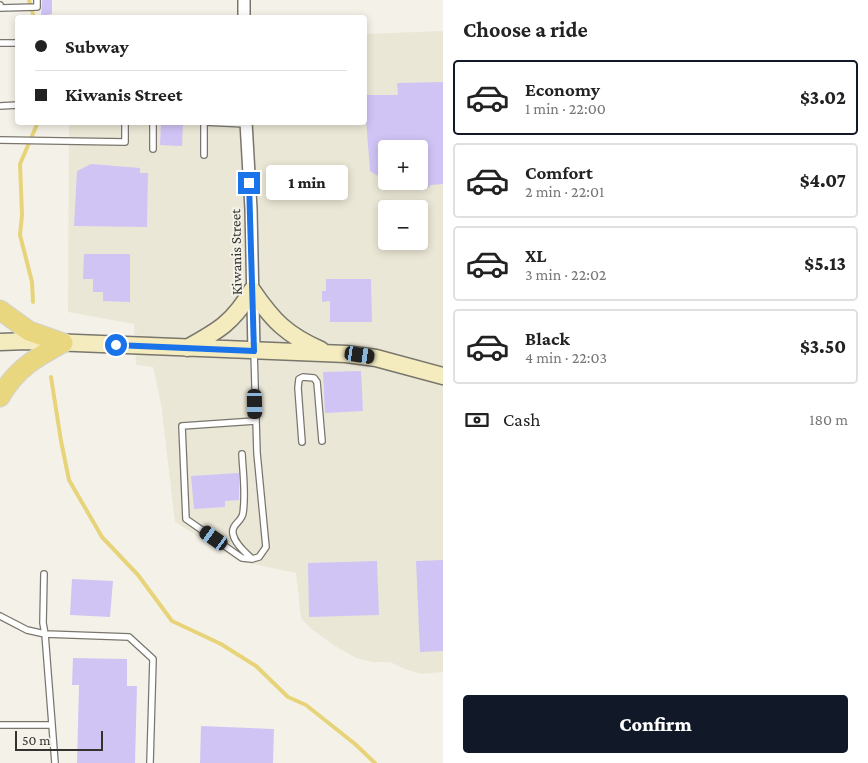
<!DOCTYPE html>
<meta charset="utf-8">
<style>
:root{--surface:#fff;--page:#f2f2f2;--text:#222;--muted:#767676;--line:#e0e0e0;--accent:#111827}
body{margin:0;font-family:"Crimson Pro",serif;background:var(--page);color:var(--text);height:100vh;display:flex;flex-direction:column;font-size:19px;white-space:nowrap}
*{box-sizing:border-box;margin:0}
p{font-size:16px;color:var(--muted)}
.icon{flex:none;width:28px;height:28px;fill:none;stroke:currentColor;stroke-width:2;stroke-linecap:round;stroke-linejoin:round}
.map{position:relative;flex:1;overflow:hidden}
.panel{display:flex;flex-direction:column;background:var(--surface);width:425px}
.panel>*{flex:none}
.top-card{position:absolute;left:15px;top:15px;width:352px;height:110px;border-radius:5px;box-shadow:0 2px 8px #0003;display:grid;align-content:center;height:110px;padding:0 20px;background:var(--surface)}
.buttons{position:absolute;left:378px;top:140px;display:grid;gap:10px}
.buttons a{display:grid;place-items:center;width:50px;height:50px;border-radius:5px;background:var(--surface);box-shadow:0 2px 8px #0003;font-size:25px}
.scale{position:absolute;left:15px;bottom:12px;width:88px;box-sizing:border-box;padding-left:5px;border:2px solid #33322e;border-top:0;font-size:14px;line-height:18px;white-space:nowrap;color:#33322e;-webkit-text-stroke:4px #f4f2e8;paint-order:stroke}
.end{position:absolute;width:22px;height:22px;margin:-11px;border:6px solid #1a73e8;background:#fff;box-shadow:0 0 0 2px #fff}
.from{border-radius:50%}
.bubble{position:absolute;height:35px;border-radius:5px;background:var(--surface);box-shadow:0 2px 8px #0003;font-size:16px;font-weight:800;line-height:35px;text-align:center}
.car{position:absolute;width:15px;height:30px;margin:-15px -8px;border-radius:6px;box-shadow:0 0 4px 1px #0007;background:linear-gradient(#222 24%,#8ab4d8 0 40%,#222 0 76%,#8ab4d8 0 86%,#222 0)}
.top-card b{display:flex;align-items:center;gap:18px;height:48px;font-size:19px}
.top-card b+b{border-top:1px solid var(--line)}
.top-card i{width:12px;height:12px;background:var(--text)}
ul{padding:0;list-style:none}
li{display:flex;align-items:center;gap:15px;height:75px;margin:0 10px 8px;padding:0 10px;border:2px solid var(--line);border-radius:5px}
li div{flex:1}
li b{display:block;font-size:19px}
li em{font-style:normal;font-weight:800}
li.selected{border-color:var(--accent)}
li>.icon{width:45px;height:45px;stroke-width:1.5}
h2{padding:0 20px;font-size:22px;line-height:60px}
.pay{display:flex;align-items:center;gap:12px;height:55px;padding:0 20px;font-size:19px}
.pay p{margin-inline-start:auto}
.button{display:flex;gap:10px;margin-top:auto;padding:10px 20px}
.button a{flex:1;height:58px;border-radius:5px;background:var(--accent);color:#fff;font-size:20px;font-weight:800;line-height:58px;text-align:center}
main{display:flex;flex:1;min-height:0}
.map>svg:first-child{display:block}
.built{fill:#ebe7d6;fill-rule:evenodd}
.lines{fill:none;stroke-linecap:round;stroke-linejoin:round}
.stream{stroke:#e7d47a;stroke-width:4}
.building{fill:#d0c4f5}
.lane-casing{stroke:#78766d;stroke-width:8}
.street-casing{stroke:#78766d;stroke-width:14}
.secondary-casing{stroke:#78766d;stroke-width:19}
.primary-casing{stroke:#d2d2d1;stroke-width:21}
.lane{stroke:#fff;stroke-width:5.5}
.street{stroke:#fff;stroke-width:11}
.secondary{stroke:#f4ebbf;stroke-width:16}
.primary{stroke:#e9d77f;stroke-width:19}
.route{stroke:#1a73e8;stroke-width:6}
.labels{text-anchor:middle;stroke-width:4;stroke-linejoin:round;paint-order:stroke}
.street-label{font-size:15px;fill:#33322e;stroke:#f4f2e8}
</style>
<main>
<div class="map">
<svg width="443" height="763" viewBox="0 0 443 763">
<rect width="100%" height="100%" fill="#f4f2e8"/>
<!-- built -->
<path class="built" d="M443 31V672L421 674 405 669 390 662H373L356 658 335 646 310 628 301 618 296 573 238 561 175 522 161 404 153 367 136 365 134 324 68 312 69 123 365 122V34ZM386 149H419V181H386ZM386 209H419V241H386Z"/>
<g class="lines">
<!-- stream -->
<path class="stream" d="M29 0 34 18
M33 302 32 282 20 235 22 215 20 164 38 122
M51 377 61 441 69 480 102 537 138 575 172 621 221 644 256 666 288 697 306 705 355 744 375 763"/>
</g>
<!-- building -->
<path class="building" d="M42 0H52V14L41 16Z
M443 82V184L430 185V187L420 188 419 181V149H386V181L370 171 366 119H365V95H398L397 83Z
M161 122H183L182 146 160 145Z
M91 164 140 168V173H148L147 227 74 226 77 171Z
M84 254H130V302L103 301V292H93V279H83Z
M326 279H371L372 322H330V301L322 302V291H326Z
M361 371 363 411 325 413 323 372Z
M239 473V500L225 501V507L194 509 191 476Z
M443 560V651L420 652 416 561Z
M377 561 379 615 309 617 308 563Z
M72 579 113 581 110 617 70 615Z
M73 658 127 659V686H137L135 763H77L79 685H72Z
M201 726 274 729 273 763H200Z"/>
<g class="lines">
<defs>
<path id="lane" d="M0 5V8L37 7V0
M0 43H18
M0 106 18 105
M204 122 246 124
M204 124V155
M0 140 125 142V122
M153 149V122
M254 351 257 453 266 547 259 557 252 559 242 558 186 519 182 426 255 421
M302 442 298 388 299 379 303 377 314 378 317 382 322 441
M242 454C243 474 246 494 243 513 242 522 231 524 233 534 235 544 245 552 252 559
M0 616 27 630 45 634 43 623 44 574
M0 725H52
M55 763 45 634 129 637 153 659 150 763"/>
<path id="street" d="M244 18V0
M246 122 251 209 254 351"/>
<path id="secondary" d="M0 342 27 341 346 354 376 358 443 376
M187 348C218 331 234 322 252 290 273 321 287 335 321 350"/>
<path id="primary" d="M0 310 29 331 63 343
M0 397C16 369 35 358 63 343"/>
</defs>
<!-- lane casing -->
<use href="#lane" class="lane-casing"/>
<!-- street casing -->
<use href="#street" class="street-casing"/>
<!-- secondary casing -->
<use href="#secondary" class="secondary-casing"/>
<!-- primary casing -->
<use href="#primary" class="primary-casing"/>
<!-- lane -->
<use href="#lane" class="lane"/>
<!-- street -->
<use href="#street" class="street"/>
<!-- secondary -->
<use href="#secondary" class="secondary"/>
<!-- primary -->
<use href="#primary" class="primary"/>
</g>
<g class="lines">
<!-- route -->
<path class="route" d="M116 345 254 351 249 183"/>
</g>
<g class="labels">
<!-- street labels -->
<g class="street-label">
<text transform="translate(236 252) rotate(-91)" y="5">Kiwanis Street</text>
</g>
</g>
</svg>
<div class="buttons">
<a>+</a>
<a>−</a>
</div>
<div class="scale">50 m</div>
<i class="end from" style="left:116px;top:345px"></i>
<i class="end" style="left:249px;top:183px"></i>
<div class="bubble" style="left:266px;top:165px;width:82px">1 min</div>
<i class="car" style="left:360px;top:355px;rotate:99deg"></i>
<i class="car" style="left:255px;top:404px;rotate:179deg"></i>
<i class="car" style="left:214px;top:538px;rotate:305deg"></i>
<div class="top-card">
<b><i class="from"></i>Subway</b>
<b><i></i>Kiwanis Street</b>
</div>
</div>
<section class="panel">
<h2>Choose a ride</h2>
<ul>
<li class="selected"><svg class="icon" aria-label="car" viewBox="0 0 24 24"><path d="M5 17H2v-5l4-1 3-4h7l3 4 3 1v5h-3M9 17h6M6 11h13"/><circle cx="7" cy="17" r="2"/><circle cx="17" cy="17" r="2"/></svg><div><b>Economy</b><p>1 min · 22:00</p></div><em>$3.02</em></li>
<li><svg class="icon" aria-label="car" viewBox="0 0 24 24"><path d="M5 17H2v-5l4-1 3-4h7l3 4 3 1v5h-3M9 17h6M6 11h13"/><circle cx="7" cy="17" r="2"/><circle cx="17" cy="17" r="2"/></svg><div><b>Comfort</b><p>2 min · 22:01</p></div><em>$4.07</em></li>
<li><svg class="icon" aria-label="car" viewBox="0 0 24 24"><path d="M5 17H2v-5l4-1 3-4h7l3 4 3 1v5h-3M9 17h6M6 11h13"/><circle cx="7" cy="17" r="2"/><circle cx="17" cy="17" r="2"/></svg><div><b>XL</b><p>3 min · 22:02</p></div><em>$5.13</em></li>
<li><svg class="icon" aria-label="car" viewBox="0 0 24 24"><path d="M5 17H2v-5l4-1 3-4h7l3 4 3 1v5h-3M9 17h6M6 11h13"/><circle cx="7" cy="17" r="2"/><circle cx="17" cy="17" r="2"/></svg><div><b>Black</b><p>4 min · 22:03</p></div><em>$3.50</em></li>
</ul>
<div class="pay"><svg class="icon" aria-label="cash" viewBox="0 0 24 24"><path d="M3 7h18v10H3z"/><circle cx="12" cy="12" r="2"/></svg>Cash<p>180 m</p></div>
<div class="button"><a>Confirm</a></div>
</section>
</main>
